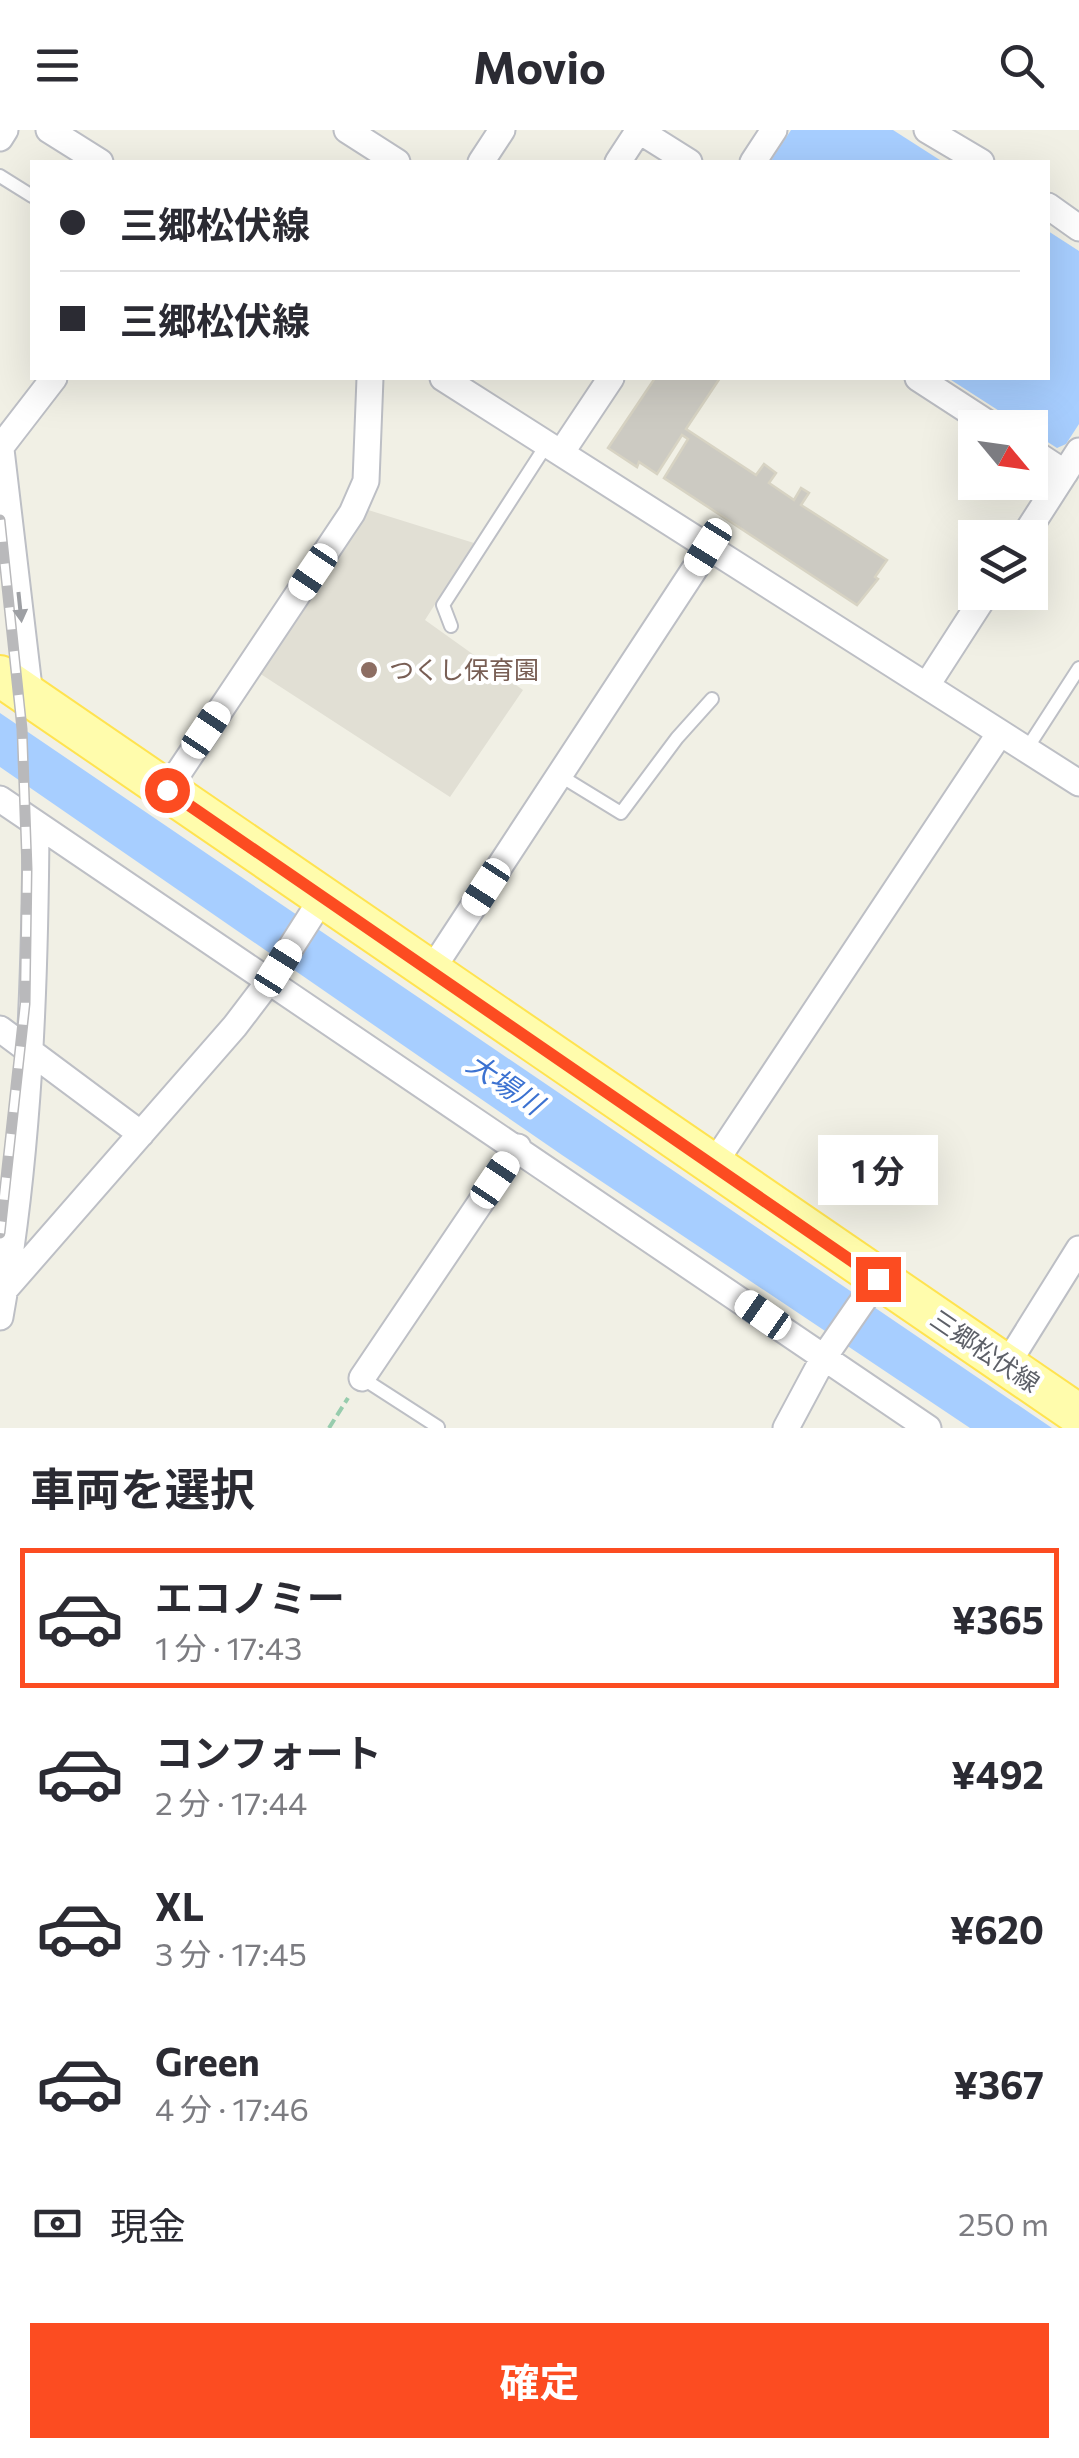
<!DOCTYPE html>
<html lang="ja">
<meta charset="utf-8">
<style>
:root{--surface:#fff;--page:#f7f7f7;--text:#2b2b33;--muted:#7c7c81;--line:#e1e1e2;--accent:#fc4c21}
body{margin:0;font-family:Commissioner,"Noto Sans JP",sans-serif;background:var(--page);color:var(--text);height:100vh;display:flex;flex-direction:column;font-size:38px;white-space:nowrap}
*{box-sizing:border-box;margin:0}
p{font-size:32px;color:var(--muted)}
.icon{flex:none;width:55px;height:55px;fill:none;stroke:currentColor;stroke-width:2;stroke-linecap:round;stroke-linejoin:round}
.map{position:relative;height:1298px;overflow:hidden}
.side{display:flex;flex-direction:column;background:var(--surface);flex:1}
.side>*{flex:none}
.hud{position:absolute;left:30px;top:30px;width:1020px;height:220px;border-radius:0px;box-shadow:0 10px 40px #0002;display:grid;align-content:center;height:220px;padding:0 30px;background:var(--surface)}
.needle{width:65px;rotate:119deg}
.controls{position:absolute;left:958px;top:280px;display:grid;gap:20px}
.controls a{display:grid;place-items:center;width:90px;height:90px;border-radius:0px;background:var(--surface);box-shadow:0 10px 40px #0002;font-size:50px}
.end{position:absolute;width:45px;height:45px;margin:-22px;border:12px solid #fc4c21;background:#fff;box-shadow:0 0 0 5px #fff}
.from{border-radius:50%}
.bubble{position:absolute;height:70px;border-radius:0px;background:var(--surface);box-shadow:0 10px 40px #0002;font-size:32px;font-weight:700;line-height:70px;text-align:center}
.car{position:absolute;width:30px;height:60px;margin:-30px -15px;border-radius:12px;box-shadow:0 0 8px 2px #0007;background:linear-gradient(#fff 24%,#345 0 40%,#fff 0 76%,#345 0 86%,#fff 0)}
.hud b{display:flex;align-items:center;gap:35px;height:95px;font-size:38px}
.hud b+b{border-top:2px solid var(--line)}
.hud i{width:25px;height:25px;background:var(--text)}
ul{padding:0;list-style:none}
li{display:flex;align-items:center;gap:30px;height:140px;margin:0 20px 15px;padding:0 10px;border:5px solid transparent;border-radius:0px}
li div{flex:1}
li b{display:block;font-size:38px}
li em{font-style:normal;font-weight:700}
li.selected{border-color:var(--accent)}
li>.icon{width:90px;height:90px;stroke-width:1.5}
h2{padding:0 30px;font-size:45px;line-height:120px}
.pay{display:flex;align-items:center;gap:25px;height:110px;padding:0 30px;font-size:38px}
.pay p{margin-inline-start:auto}
.button{display:flex;gap:20px;margin-top:auto;padding:20px 30px}
.button a{flex:1;height:115px;border-radius:0px;background:var(--accent);color:#fff;font-size:40px;font-weight:700;line-height:115px;text-align:center}
header{display:flex;justify-content:space-between;align-items:center;height:130px;padding:0 30px;background:var(--surface);font-size:45px;font-weight:700}
.map>svg:first-child{display:block}
.education{fill:#e1dfd4}
.water{fill:#a7ceff}
.building{fill:#cccac2;stroke:#d7d3c3;stroke-width:2.5}
.lines{fill:none;stroke-linecap:round;stroke-linejoin:round}
.lane-casing{stroke:#bdbfc5;stroke-width:16}
.street-casing{stroke:#bdbfc5;stroke-width:29}
.primary-casing{stroke:#ffe350;stroke-width:44}
.path{stroke:#97ccad;stroke-width:4;stroke-dasharray:10 5;stroke-linecap:butt}
.lane{stroke:#fff;stroke-width:12}
.street{stroke:#fff;stroke-width:25}
.primary{stroke:#fffcac;stroke-width:40}
.rail-casing{stroke:#b9b9bb;stroke-width:11}
.rail{stroke:#fff;stroke-width:8;stroke-dasharray:22;stroke-linecap:butt}
.oneway{fill:#9ea0a4}
.route{stroke:#fc4c21;stroke-width:12}
.education-dot{fill:#8d6e63;stroke:#fff;stroke-width:4}
.labels{text-anchor:middle;stroke-width:8;stroke-linejoin:round;paint-order:stroke}
.education-label{font-size:25px;fill:#785e54;stroke:#fff;text-anchor:start}
.street-label{font-size:25px;fill:#5d6068;stroke:#fff}
.water-label{font-size:28px;font-style:italic;fill:#3c72d1;stroke:#fff}
</style>
<header><svg class="icon" aria-label="menu" viewBox="0 0 24 24"><path d="M4 6h16M4 12h16M4 18h16"/></svg>Movio<svg class="icon" aria-label="search" viewBox="0 0 24 24"><circle cx="10" cy="10" r="6"/><path d="M15 15l6 6"/></svg></header>
<div class="map">
<svg width="1079" height="1298" viewBox="0 0 1079 1298">
<rect width="100%" height="100%" fill="#f1f0e5"/>
<!-- education -->
<path class="education" d="M365 379 474 413 425 490 523 560 450 667 256 541Z"/>
<!-- water -->
<path class="water" d="M791 0H893L943 32H770Z
M1048 101 1079 121V294L1066 314 1057 318 948 248H1048Z
M0 583 1052 1298H970L562 1025 0 637Z"/>
<!-- building -->
<path class="building" d="M655 248H720L686 299 756 345 764 334 776 343 769 353 794 370 801 358 809 363 801 375 887 430 875 447 878 449 857 475 664 348 688 309 682 305 657 344 639 332 637 337 608 318Z"/>
<g class="lines">
<defs>
<path id="lane" d="M0 46 32 66
M451 496 443 475 547 314
M1026 620 1079 538
M559 645 621 683 677 608 712 569
M362 1248 438 1297"/>
<path id="street" d="M49 0 100 32
M347 0 397 32
M638 0 689 32
M927 0 981 32
M0 8 5 0
M481 32 502 0
M618 32 639 0
M753 32 774 0
M1048 76 1079 98
M443 248 1079 653
M918 248 995 298
M0 311 30 566
M0 318 54 248
M1030 320 1065 343
M561 323 611 248
M1023 408 1079 321
M927 555 987 462
M167 660 352 383 366 351 370 248
M0 669 928 1298
M431 841 709 417
M0 899 141 1004
M713 1035 1000 603
M0 1165 235 896 270 850 323 767
M0 1187C29 1026 35 859 36 696
M1006 1236 1079 1119
M362 1248 518 1017
M786 1298 824 1227 878 1149"/>
<path id="primary" d="M0 546 1079 1285"/>
</defs>
<!-- lane casing -->
<use href="#lane" class="lane-casing"/>
<!-- street casing -->
<use href="#street" class="street-casing"/>
<!-- primary casing -->
<use href="#primary" class="primary-casing"/>
<!-- path -->
<path class="path" d="M329 1298 348 1268"/>
<!-- lane -->
<use href="#lane" class="lane"/>
<!-- street -->
<use href="#street" class="street"/>
<!-- primary -->
<use href="#primary" class="primary"/>
<defs>
<path id="rail" d="M0 390 22 599 27 739 25 874 0 1103"/>
</defs>
<!-- rail casing -->
<use href="#rail" class="rail-casing"/>
<!-- rail -->
<use href="#rail" class="rail"/>
</g>
<!-- one-way arrows -->
<defs><path id="oneway-solid" d="M-6-.8H1V-3.2L6.5 0L1 3.2V.8H-6Z" transform="scale(2.5)"/></defs>
<use class="oneway" href="#oneway-solid" transform="translate(20 477) rotate(84)"/>
<g class="lines">
<!-- route -->
<path class="route" d="M167 660 878 1149"/>
</g>
<!-- markers -->
<circle class="education-dot" cx="369" cy="540" r="10"/>
<g class="labels">
<!-- education labels -->
<g class="education-label">
<text x="389" y="549">つくし保育園</text>
</g>
<!-- street labels -->
<g class="street-label">
<text transform="translate(985 1221) rotate(34)" y="9">三郷松伏線</text>
</g>
<!-- water labels -->
<g class="water-label">
<text transform="translate(505 954) rotate(34)" y="10">大場川</text>
</g>
</g>
</svg>
<div class="controls">
<a><svg class="needle" viewBox="-14 -14 28 28"><path d="M0-13l5 13h-10z" fill="#e53935"/><path d="M0 13l5-13h-10z" fill="#7c7c81"/></svg></a>
<a><svg class="icon" aria-label="layers" viewBox="0 0 24 24"><path d="M12 4l9 5-9 5-9-5zM3 14l9 5 9-5"/></svg></a>
</div>
<i class="end from" style="left:167px;top:660px"></i>
<i class="end" style="left:878px;top:1149px"></i>
<div class="bubble" style="left:818px;top:1005px;width:120px">1 分</div>
<i class="car" style="left:708px;top:417px;rotate:212deg"></i>
<i class="car" style="left:313px;top:442px;rotate:214deg"></i>
<i class="car" style="left:206px;top:600px;rotate:34deg"></i>
<i class="car" style="left:486px;top:757px;rotate:213deg"></i>
<i class="car" style="left:278px;top:838px;rotate:32deg"></i>
<i class="car" style="left:495px;top:1050px;rotate:34deg"></i>
<i class="car" style="left:763px;top:1185px;rotate:305deg"></i>
<div class="hud">
<b><i class="from"></i>三郷松伏線</b>
<b><i></i>三郷松伏線</b>
</div>
</div>
<section class="side">
<h2>車両を選択</h2>
<ul>
<li class="selected"><svg class="icon" aria-label="car" viewBox="0 0 24 24"><path d="M5 17H2v-5l4-1 3-4h7l3 4 3 1v5h-3M9 17h6M6 11h13"/><circle cx="7" cy="17" r="2"/><circle cx="17" cy="17" r="2"/></svg><div><b>エコノミー</b><p>1 分 · 17:43</p></div><em>¥365</em></li>
<li><svg class="icon" aria-label="car" viewBox="0 0 24 24"><path d="M5 17H2v-5l4-1 3-4h7l3 4 3 1v5h-3M9 17h6M6 11h13"/><circle cx="7" cy="17" r="2"/><circle cx="17" cy="17" r="2"/></svg><div><b>コンフォート</b><p>2 分 · 17:44</p></div><em>¥492</em></li>
<li><svg class="icon" aria-label="car" viewBox="0 0 24 24"><path d="M5 17H2v-5l4-1 3-4h7l3 4 3 1v5h-3M9 17h6M6 11h13"/><circle cx="7" cy="17" r="2"/><circle cx="17" cy="17" r="2"/></svg><div><b>XL</b><p>3 分 · 17:45</p></div><em>¥620</em></li>
<li><svg class="icon" aria-label="car" viewBox="0 0 24 24"><path d="M5 17H2v-5l4-1 3-4h7l3 4 3 1v5h-3M9 17h6M6 11h13"/><circle cx="7" cy="17" r="2"/><circle cx="17" cy="17" r="2"/></svg><div><b>Green</b><p>4 分 · 17:46</p></div><em>¥367</em></li>
</ul>
<div class="pay"><svg class="icon" aria-label="cash" viewBox="0 0 24 24"><path d="M3 7h18v10H3z"/><circle cx="12" cy="12" r="2"/></svg>現金<p>250 m</p></div>
<div class="button"><a>確定</a></div>
</section>
